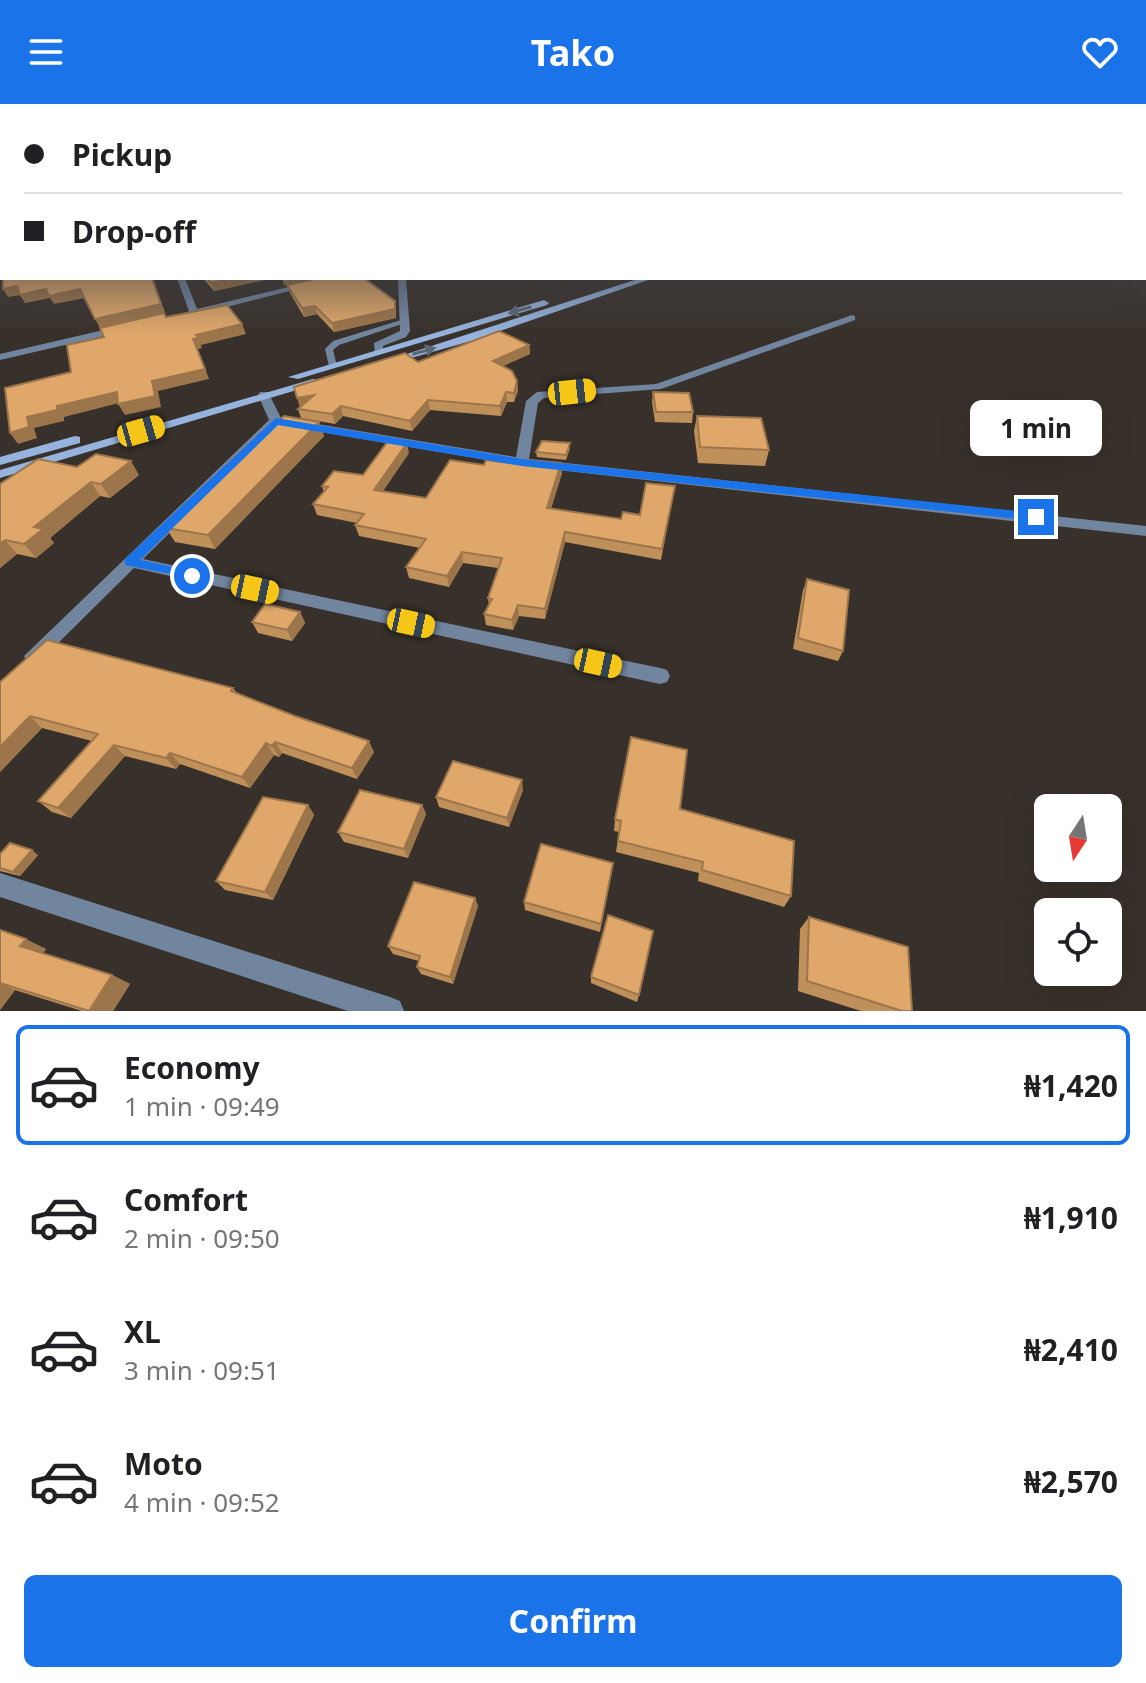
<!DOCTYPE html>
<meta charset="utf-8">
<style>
:root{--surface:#fff;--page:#f2f2f2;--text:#202124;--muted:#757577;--line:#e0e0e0;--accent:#1a73e8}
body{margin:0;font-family:"Noto Sans",sans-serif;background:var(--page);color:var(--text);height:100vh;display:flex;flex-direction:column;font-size:30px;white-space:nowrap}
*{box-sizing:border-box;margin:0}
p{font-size:26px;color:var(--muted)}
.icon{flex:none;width:44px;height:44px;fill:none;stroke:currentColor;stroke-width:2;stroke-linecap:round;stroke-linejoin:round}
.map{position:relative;height:907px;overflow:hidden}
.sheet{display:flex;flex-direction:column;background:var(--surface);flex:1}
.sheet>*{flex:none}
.hud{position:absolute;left:0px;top:0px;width:1146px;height:176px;box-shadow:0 8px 32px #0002;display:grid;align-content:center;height:176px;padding:0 24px;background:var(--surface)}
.needle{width:52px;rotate:192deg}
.controls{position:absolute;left:1034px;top:690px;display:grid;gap:16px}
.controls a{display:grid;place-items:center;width:88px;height:88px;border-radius:12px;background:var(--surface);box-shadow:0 8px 32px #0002;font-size:40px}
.end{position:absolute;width:36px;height:36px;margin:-18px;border:10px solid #1a73e8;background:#fff;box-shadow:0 0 0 4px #fff}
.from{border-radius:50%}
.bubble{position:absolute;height:56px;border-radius:12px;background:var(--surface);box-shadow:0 8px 32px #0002;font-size:26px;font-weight:700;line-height:56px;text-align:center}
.car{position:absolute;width:24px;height:48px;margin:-24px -12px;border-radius:10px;box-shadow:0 0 6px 2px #0007;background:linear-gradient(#f5c518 24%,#345 0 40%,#f5c518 0 76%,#345 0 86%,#f5c518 0)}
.hud b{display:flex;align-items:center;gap:28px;height:76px;font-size:30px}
.hud b+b{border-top:2px solid var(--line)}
.hud i{width:20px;height:20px;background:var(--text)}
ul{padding:14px 0 0;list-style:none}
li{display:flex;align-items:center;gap:24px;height:120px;margin:0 16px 12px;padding:0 8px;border:4px solid transparent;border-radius:12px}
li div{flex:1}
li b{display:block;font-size:30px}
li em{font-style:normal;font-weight:700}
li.on{border-color:var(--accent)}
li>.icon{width:72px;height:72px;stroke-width:1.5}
.cta{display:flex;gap:16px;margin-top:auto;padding:16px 24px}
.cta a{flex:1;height:92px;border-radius:12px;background:var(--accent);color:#fff;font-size:32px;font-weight:700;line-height:92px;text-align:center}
header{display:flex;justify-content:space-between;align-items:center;height:104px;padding:0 24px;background:var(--accent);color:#fff;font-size:36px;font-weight:700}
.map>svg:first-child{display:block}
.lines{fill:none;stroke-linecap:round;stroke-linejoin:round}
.service{fill:#72859f;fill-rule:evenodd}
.minor{fill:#72859f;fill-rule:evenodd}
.secondary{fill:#95b3dd;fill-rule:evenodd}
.wall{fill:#c0905b}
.shaded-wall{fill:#9c754a}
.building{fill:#dfa76a;stroke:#9c754a;stroke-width:2}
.oneway{fill:#5c6676}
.route{fill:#1a73e8}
</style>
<header><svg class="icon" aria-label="menu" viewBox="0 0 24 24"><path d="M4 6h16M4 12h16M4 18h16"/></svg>Tako<svg class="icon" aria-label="heart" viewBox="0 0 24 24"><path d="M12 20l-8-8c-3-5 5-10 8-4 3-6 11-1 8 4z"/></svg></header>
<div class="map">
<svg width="1146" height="907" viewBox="0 0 1146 907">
<rect width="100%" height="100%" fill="#38312b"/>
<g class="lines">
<!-- service -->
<path class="service" d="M401 216 408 218 339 241 333 246 337 262 333 264 329 262 325 245 333 237Z"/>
<!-- minor -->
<path class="minor" d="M1144 108H1146V113H1144Z
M0 129H2V133H0Z
M0 147H2L0 165Z
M177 174H185L197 205 326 174H341L191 212 186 209 189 207Z
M398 174H406L410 227 406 233 383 242V250H375L374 239 400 227Z
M852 211 855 212V216L661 285 544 294 538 299 529 355 1146 422V432L522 362 279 321 143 455 660 564 667 566 670 572 667 578 660 580 134 464 40 557 33 559 26 557 24 552 269 316 258 291 260 288H268L281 314 516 353 526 297 537 288 656 280Z
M121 222 125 223V227L0 256V250Z
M0 769 390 893 400 897 404 907H348L0 793Z"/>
<!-- secondary -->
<path class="secondary" d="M641 174H654L471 237 390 260 385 257Z
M544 196 549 199 547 201 298 275 288 273Z
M313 275 317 276V280L0 374V366Z
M75 332 80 333V339L0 361V353Z"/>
</g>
<!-- wall -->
<path class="wall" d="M203 174H273L214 187Z
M287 181 396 205V214L334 228 317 210 304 213 290 189Z
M529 241 530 250 503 262 517 277 518 287 514 298H507L501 312 430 306 412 327 343 312 335 320 301 314 298 305 418 258Z
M653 288 693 308 692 319 655 318 652 298Z
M697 312 769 346 765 362 698 359 694 327Z
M319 318 324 332 215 445 175 438 166 424 232 362 230 357Z
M570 344 566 356 537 353 536 348Z
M409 349 383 387 426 394 484 361 562 369 551 404 621 415 640 411 675 382 661 456 565 438 545 515 519 512 513 526 486 521 484 510 489 501 488 494 498 464 463 459 449 483 409 474 406 463 420 444 359 432 355 421 357 419 317 411 313 400 324 388 322 382 363 371Z
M77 363 139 371 110 394 100 392 50 434 54 439 36 454 17 450 0 464V380Z
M807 475 843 547 838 557 793 545 803 486Z
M300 508 305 519 292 537 258 529 252 518Z
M0 578 233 584 236 588 374 648 357 675 282 649 279 653 274 651 250 684 180 660 176 665 125 652 71 714 52 708 38 697 92 637 42 624 0 668Z
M523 686 509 723 439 703 436 693Z
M308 701 314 711 273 796 225 786 216 777Z
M422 701 426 710 408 754 344 738 338 728Z
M680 705 791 792 784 803 698 777 699 769 616 748 619 728 614 727 615 715Z
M0 750 38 751 20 772 0 767Z
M613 759 600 828 525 806 524 798Z
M475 794 478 802 453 880 421 870 417 863 419 857 393 850 388 842Z
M809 813 912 907H861L798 887 800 825Z
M0 826 46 845 43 849 112 871 130 880 113 907H82L15 886 0 906Z
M591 873 639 891 637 898 591 879Z"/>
<!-- shaded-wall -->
<path class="shaded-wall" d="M152 174 165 208 100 224 95 215Z
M233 174H273L214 187 211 179Z
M282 174H313L284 181Z
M17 182 46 185H80L85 194 54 200 50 194 25 199 20 191 8 193 3 185Z
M395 197 396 214 334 228 332 219Z
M315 202 317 210 304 213 302 204Z
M242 220 246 230 201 241 196 231Z
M198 234 202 244 198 245 209 275 158 287 161 303 125 311 118 300 152 277 193 235Z
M529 241 530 250 493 266V257Z
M517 277 518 287 514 298V289Z
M117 288 123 298 64 313V317L34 324 37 334 18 340 10 329 27 313 57 302Z
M506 288 507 298 501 312 500 302Z
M314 291 300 304 297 294Z
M428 296 430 306 412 327 410 317Z
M341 302 343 312 335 320 332 310Z
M319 318 324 332 215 445 208 431Z
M407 339 409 349 376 396 374 386Z
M131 357 139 371 110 394 101 380Z
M561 359 562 369 548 415 547 404Z
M91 378 100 392 50 434 54 439 36 454 24 440 34 423Z
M565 428V438L545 515V505Z
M5 436 17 450 0 464V440Z
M462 448 463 459 449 483 447 472Z
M518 501 519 512 513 526 512 516Z
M300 508 305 519 292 537 287 526Z
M30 612 42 624 0 668V643Z
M369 637 374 648 357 675 352 664Z
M275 638 282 649 279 653 272 642Z
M266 639 274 651 250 684 242 673Z
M114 641 125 652 71 714 58 704Z
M170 649 180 660 176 665 166 654Z
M522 676 523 686 509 723 507 714Z
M308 701 314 711 273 796 265 788Z
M422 701 426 710 408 754 404 745Z
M32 746 38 751 20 772 13 768Z
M475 794 478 802 453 880 450 873Z
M26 835 46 845 41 852 20 842Z
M112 871 130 880 113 907H89Z
M0 879 15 886 0 906Z"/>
<!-- building -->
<path class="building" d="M3 174H152L161 200 95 215 80 185 49 192 46 185 20 191 17 182 3 185Z
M207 174H233L211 179Z
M319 174H364L395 197V205L332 219 315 202 302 204 287 181Z
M227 201 242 220 196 231 198 234 193 235 205 265 152 277 155 292 118 300 117 288 57 302V306L27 313 29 323 10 329 5 284 71 268 67 241 104 233 100 224 164 209 166 213Z
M499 227 529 241 493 257 512 267 517 277 514 289 506 288 500 302 428 296 410 317 341 302 332 310 298 305 314 291 297 294 294 283 405 249 418 258Z
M653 288 689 289 693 308H656Z
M284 312 319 318 208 431 166 424 236 358 230 357Z
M697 312 761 314 769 346 700 343Z
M388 337 407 339 374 386 426 394 450 356 484 361 486 356 526 361 529 356 561 359 547 404 621 415 623 408 640 411 646 379 675 382 662 445 565 428 545 505 518 501 512 516 484 510 492 495 488 494 502 454 462 448 447 472 406 463 426 435 355 421 364 410 313 400 328 383 322 382 334 367 363 371Z
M542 337 570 339 566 351 536 348Z
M96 350 131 357 101 380 91 378 34 423 43 425 24 440 5 436 0 440V380L38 355 77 363Z
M807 475 849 486 843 547 798 534Z
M265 500 300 508 287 526 252 518Z
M47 536 233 584 231 587 295 612 369 637 352 664 275 638 272 642 266 639 242 673 170 649 166 654 114 641 58 704 38 697 98 630 30 612 0 643V578Z
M631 633 687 646 680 705 794 737 791 792 702 766 703 758 618 737 621 717 615 715Z
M453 657 522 676 507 714 436 693Z
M360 686 422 701 404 745 338 728Z
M263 693 308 701 265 788 216 777Z
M10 739 32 746 13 768 0 764V750Z
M541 740 613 759 601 820 524 798Z
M414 778 475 794 450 873 417 863 420 852 388 842Z
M608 811 653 827 639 891 591 873Z
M809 813 908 843 912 907H902L807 877Z
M0 826 26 835 20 842 112 871 89 907 0 879Z"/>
<!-- one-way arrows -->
<defs><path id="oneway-solid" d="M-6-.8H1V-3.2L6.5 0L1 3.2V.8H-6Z" transform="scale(2)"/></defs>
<g class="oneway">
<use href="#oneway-solid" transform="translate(520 206) rotate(164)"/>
<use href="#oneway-solid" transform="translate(424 247) rotate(-16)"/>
</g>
<!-- sky -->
<linearGradient id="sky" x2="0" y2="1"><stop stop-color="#1f1b18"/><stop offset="0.45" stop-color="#4d4e55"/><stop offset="1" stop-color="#4d4e55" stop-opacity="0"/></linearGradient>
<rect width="1146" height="230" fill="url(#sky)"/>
<!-- route -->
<path class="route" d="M276 314 522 355 1036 409 1042 413 1036 417 522 362 278 321 140 456 197 468V475L125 461V455Z"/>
</svg>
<div class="controls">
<a><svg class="needle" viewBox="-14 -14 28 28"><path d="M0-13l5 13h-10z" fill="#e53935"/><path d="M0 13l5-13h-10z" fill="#757577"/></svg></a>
<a><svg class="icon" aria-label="locate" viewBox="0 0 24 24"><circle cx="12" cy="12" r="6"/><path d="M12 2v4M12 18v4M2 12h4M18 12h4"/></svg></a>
</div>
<i class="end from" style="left:192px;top:472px"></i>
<i class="end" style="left:1036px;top:413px"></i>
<div class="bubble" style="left:970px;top:296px;width:132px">1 min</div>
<i class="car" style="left:572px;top:288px;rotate:84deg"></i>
<i class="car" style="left:141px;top:327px;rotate:74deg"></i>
<i class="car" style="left:255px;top:485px;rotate:102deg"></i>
<i class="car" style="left:411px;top:519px;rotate:102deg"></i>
<i class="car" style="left:598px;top:559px;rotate:102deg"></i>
<div class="hud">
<b><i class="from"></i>Pickup</b>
<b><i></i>Drop-off</b>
</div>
</div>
<section class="sheet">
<ul>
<li class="on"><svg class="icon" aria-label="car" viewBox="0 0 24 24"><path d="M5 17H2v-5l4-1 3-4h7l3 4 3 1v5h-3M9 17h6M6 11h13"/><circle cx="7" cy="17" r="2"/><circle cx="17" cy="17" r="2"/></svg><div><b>Economy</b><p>1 min · 09:49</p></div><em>₦1,420</em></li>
<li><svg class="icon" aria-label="car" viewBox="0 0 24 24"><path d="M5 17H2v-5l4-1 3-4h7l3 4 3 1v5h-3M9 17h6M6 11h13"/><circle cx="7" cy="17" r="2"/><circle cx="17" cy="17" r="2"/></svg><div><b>Comfort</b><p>2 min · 09:50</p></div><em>₦1,910</em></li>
<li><svg class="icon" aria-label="car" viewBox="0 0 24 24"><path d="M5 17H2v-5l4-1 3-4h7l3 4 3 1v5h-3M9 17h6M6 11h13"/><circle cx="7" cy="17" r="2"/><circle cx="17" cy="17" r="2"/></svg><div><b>XL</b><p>3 min · 09:51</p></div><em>₦2,410</em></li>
<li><svg class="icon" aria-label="car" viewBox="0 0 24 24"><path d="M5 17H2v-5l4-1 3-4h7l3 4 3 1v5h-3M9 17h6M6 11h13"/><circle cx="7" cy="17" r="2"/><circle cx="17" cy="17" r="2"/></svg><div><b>Moto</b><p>4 min · 09:52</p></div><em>₦2,570</em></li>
</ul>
<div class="cta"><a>Confirm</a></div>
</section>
